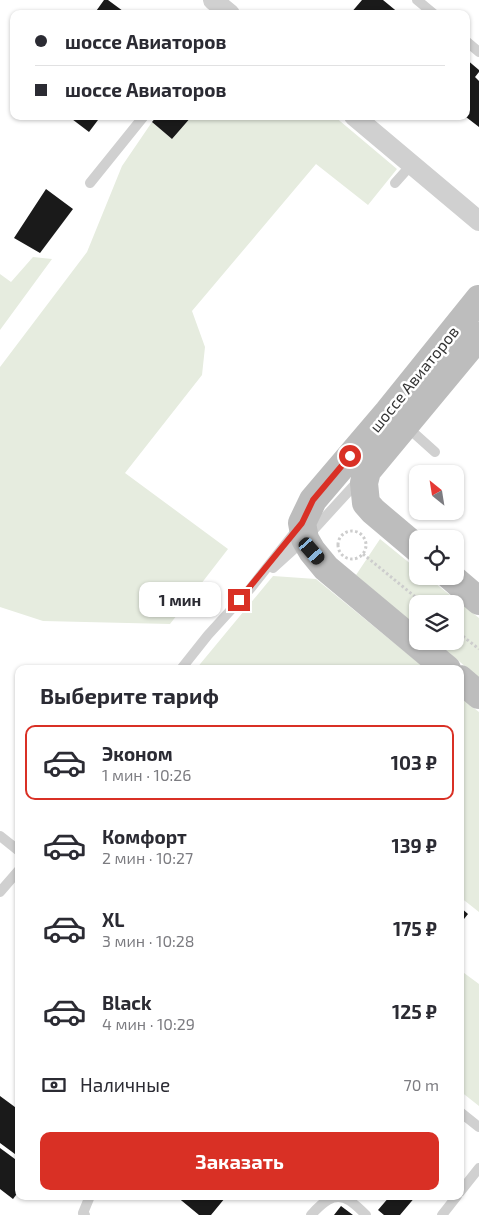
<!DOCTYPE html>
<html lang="ru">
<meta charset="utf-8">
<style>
:root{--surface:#fff;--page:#f7f7f7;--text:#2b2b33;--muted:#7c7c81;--line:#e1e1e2;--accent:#d93025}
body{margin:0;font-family:"Exo 2",sans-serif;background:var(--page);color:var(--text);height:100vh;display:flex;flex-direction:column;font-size:19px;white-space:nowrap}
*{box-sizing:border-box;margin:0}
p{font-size:16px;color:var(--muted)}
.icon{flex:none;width:28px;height:28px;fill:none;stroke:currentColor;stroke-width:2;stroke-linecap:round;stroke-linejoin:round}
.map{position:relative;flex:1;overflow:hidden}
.details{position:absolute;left:15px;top:665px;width:449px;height:535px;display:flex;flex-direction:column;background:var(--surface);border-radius:10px;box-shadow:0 1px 4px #0004}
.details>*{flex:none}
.banner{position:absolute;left:10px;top:10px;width:460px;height:110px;border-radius:10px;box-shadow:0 1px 4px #0004;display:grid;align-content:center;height:110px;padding:0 25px;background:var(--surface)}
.needle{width:32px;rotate:330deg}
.fabs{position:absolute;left:409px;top:465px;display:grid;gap:10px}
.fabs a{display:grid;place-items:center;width:55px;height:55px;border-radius:10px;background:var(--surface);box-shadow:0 1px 4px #0004;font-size:25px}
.end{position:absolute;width:22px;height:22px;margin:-11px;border:6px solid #d93025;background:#fff;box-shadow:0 0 0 2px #fff}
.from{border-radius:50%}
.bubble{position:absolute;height:35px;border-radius:10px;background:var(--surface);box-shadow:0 1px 4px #0004;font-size:16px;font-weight:700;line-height:35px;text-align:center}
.car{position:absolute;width:15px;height:30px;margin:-15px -8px;border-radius:6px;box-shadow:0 0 4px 1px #0007;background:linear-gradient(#222 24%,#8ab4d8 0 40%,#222 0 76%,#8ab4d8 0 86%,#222 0)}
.banner b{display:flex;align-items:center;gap:18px;height:48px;font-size:19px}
.banner b+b{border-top:1px solid var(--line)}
.banner i{width:12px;height:12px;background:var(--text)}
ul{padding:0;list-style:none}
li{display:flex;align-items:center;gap:15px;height:75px;margin:0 10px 8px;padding:0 15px;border:2px solid transparent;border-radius:10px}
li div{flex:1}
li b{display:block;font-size:19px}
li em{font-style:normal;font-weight:700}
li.current{border-color:var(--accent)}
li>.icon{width:45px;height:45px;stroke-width:1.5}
h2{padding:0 25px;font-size:22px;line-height:60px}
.pay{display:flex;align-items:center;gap:12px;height:55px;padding:0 25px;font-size:19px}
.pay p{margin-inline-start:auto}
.action{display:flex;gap:10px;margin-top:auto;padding:10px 25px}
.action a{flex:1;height:58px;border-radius:10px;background:var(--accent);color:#fff;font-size:20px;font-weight:700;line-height:58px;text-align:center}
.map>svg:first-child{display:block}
.green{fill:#e6ecdf}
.building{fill:#1a1a1a}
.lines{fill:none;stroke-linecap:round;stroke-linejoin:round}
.path{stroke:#cdcdcd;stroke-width:3;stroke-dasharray:2.5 2.5;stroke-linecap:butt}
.lane{stroke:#d0d0d0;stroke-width:10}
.street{stroke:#d0d0d0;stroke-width:20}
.secondary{stroke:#bdbdbd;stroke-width:28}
.route{stroke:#d93025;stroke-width:6}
.labels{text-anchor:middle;stroke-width:5;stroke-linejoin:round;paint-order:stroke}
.street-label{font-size:16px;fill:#333;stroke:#fff}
</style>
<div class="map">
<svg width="479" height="1215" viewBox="0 0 479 1215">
<rect width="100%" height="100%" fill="#fff"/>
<!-- green -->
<path class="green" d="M192 116H334L397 169 368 205 316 164 192 311 205 347 202 375 125 473 228 549 170 624 43 621 0 607V367L87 252 122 166 152 122 172 139Z
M33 257 52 259 0 330V274L11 282Z
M380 539 417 569 418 576H426L479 618V678L435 641H455V604H418L417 627 356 575Z
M273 576 316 579 426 669H196Z
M460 697 479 712V912L460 897Z
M460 970 479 984V1106L460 1091Z"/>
<!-- building -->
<path class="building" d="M104 0H108L127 14H94Z
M362 0H383L400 14H350Z
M466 59 479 70V72L475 77 479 81V127L466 117Z
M68 116H101L89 132Z
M157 116H192L172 139 152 122Z
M46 189 73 209 40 253 14 238Z
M460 907 468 914 460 924Z
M0 1096 19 1110V1157L0 1143Z
M0 1148 19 1162V1191L13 1199 0 1189Z
M176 1196H224L225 1198 211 1215H199Z
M390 1196H416L400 1215H384L378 1210Z
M341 1206 353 1215H334Z"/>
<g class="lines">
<!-- path -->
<path class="path" d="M338 545a14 14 0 1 1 28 0a14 14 0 1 1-28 0Z
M363 554 424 604
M455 630 479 649"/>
<!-- lane -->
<path class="lane" d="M417 0 434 14
M466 41 479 52
M90 183 144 116
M395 183 412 164
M406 426 435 452
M273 568 305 539 359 480
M181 669 208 635 250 589 299 527
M0 836 19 851
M0 892 19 870
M460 1112 479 1127
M460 1192 479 1168
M85 1215 83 1213 90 1196
M311 1215C321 1204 334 1190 350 1201 356 1205 361 1210 366 1215
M442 1215 457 1196"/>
<!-- street -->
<path class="street" d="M213 0 230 14
M354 116 479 221"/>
<!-- secondary -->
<path class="secondary" d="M418 549 373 511 366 503 364 483 367 471 479 336
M450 576 479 601
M447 669 326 568 312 551 305 539 302 523 313 500 388 412 479 299
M460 679 479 695"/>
</g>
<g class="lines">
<!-- route -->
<path class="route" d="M239 600 302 523 313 500 350 456"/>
</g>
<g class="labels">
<!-- street labels -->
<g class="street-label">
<text transform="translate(414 379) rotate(-51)" y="6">шоссе Авиаторов</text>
</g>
</g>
</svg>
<div class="fabs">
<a><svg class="needle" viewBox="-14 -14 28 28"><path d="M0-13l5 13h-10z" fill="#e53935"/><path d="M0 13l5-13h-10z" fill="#7c7c81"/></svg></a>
<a><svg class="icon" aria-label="locate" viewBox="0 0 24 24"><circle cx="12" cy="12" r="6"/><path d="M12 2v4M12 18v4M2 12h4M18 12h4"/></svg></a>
<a><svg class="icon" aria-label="layers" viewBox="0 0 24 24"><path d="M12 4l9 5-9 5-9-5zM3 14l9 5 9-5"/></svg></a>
</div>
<i class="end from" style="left:350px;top:456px"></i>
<i class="end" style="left:239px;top:600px"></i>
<div class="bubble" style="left:139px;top:582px;width:82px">1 мин</div>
<i class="car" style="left:312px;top:551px;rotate:139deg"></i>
<div class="banner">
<b><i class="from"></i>шоссе Авиаторов</b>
<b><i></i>шоссе Авиаторов</b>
</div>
<section class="details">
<h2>Выберите тариф</h2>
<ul>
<li class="current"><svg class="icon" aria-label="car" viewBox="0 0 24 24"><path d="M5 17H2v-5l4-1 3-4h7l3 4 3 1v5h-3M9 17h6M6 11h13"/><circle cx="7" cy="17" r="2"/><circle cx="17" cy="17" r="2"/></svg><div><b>Эконом</b><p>1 мин · 10:26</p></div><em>103 ₽</em></li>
<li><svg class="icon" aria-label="car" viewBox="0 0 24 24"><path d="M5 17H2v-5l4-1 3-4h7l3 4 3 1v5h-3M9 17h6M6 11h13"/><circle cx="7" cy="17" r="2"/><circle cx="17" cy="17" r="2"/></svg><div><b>Комфорт</b><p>2 мин · 10:27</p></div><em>139 ₽</em></li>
<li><svg class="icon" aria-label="car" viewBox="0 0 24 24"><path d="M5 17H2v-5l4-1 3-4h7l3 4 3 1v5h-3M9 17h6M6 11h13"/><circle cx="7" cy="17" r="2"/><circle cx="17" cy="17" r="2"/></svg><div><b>XL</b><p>3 мин · 10:28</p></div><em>175 ₽</em></li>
<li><svg class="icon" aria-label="car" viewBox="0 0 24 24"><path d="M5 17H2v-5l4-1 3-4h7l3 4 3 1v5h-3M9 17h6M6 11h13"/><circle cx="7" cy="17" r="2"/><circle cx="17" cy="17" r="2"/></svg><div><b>Black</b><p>4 мин · 10:29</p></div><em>125 ₽</em></li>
</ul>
<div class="pay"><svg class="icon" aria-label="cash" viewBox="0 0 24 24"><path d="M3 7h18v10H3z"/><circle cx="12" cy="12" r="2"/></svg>Наличные<p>70 m</p></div>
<div class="action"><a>Заказать</a></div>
</section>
</div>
